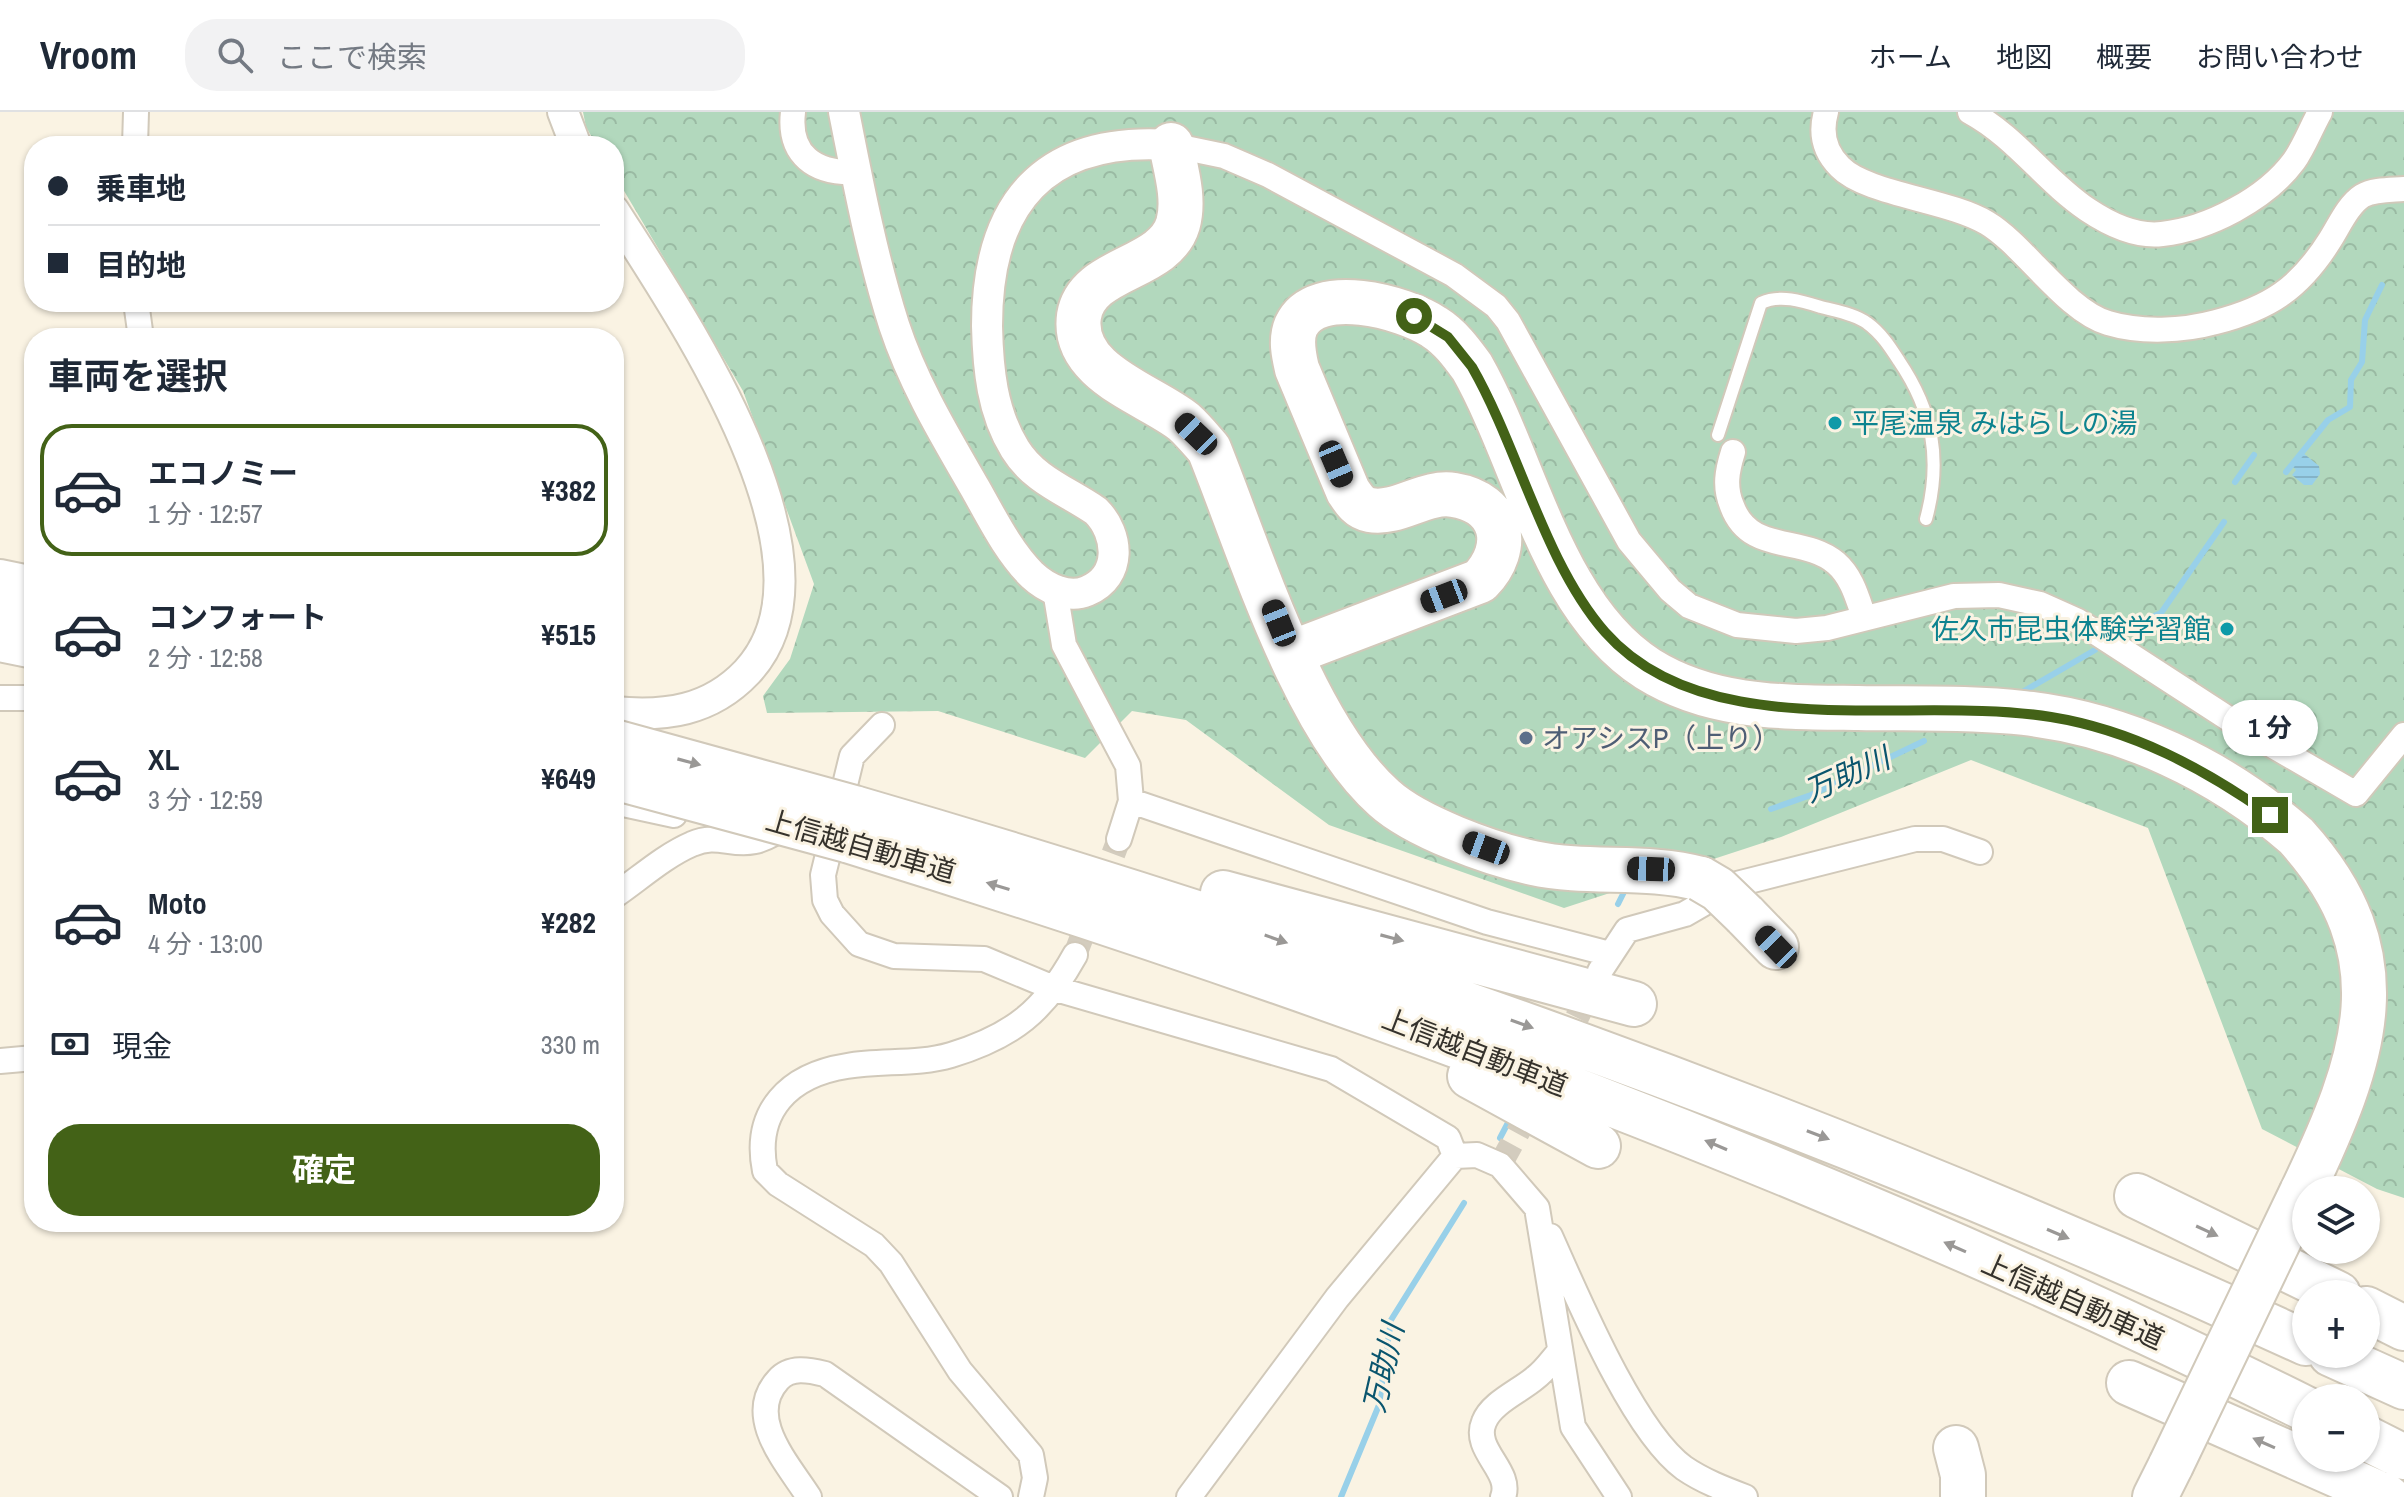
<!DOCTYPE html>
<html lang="ja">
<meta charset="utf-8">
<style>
:root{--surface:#fff;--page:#f2f2f3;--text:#1f2937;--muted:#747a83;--line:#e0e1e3;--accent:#436217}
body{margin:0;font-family:"Archivo Narrow","Noto Sans JP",sans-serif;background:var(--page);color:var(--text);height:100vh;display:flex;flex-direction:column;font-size:30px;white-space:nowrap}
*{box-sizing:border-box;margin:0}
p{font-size:26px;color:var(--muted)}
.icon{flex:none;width:44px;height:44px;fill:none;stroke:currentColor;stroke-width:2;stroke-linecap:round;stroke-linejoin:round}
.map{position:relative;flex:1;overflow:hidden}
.sheet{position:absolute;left:24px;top:216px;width:600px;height:904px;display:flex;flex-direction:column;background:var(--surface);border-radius:32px;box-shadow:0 2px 6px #0004}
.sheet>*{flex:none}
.guide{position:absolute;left:24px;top:24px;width:600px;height:176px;border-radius:32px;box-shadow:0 2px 6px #0004;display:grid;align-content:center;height:176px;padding:0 24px;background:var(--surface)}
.buttons{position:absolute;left:2292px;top:1064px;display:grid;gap:16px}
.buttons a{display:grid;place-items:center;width:88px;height:88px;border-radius:50%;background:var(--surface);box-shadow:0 2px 6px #0004;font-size:40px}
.end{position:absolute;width:36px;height:36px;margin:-18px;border:10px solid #436217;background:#fff;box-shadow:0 0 0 4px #fff}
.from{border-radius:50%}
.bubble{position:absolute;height:56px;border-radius:28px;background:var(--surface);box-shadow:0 2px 6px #0004;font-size:26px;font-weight:700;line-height:56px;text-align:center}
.car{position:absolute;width:24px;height:48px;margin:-24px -12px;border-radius:10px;box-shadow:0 0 6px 2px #0007;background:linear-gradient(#222 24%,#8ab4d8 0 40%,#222 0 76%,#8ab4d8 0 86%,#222 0)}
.guide b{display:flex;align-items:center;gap:28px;height:76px;font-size:30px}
.guide b+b{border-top:2px solid var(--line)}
.guide i{width:20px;height:20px;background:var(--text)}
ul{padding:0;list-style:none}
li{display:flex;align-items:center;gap:24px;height:132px;margin:0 16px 12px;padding:0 8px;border:4px solid transparent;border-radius:32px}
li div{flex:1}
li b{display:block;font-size:30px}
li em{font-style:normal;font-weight:700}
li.active{border-color:var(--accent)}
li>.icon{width:72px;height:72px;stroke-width:1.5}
h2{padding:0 24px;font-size:36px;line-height:96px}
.pay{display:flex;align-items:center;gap:20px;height:88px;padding:0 24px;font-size:30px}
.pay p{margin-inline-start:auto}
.button{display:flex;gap:16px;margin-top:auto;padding:16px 24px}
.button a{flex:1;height:92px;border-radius:32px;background:var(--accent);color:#fff;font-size:32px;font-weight:700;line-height:92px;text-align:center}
header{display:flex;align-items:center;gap:48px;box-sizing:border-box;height:112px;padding:0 40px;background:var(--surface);border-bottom:2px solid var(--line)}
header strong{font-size:38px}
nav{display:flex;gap:44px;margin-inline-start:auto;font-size:28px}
.search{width:560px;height:72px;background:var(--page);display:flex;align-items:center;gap:20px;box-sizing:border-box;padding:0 28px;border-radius:32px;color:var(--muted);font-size:30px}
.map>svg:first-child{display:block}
.park{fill:url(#park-crowns)}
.water{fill:url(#water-rules)}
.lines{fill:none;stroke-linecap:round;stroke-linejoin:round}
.stream{stroke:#98d0e9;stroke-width:6}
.minor-tunnel{stroke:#d3ccbe;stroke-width:24;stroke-dasharray:24 12;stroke-linecap:butt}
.service-casing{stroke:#d1c9ba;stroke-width:16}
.minor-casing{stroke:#d1c9ba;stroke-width:28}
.tertiary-casing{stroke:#d1c9ba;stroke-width:34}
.motorway-casing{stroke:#d1c9ba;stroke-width:48}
.service{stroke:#fff;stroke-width:12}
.minor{stroke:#fff;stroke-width:24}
.tertiary{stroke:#fff;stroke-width:30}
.motorway{stroke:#fff;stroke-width:44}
.motorway-bridge-casing{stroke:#d1c9ba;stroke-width:48;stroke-linecap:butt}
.motorway-bridge{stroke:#fff;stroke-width:44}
.oneway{fill:#9a9896}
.route{stroke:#436217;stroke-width:10}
.culture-dot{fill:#0f9aa8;stroke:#faf3e3;stroke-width:3}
.service-dot{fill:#5c6f8a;stroke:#faf3e3;stroke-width:3}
.labels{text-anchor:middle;stroke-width:6;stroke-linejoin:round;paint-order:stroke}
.culture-label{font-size:28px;fill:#0d838f;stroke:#faf3e3;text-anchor:start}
.service-label{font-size:28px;fill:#4e5e75;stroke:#faf3e3;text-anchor:start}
.street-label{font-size:28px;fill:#35322c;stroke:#faf3e3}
.water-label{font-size:30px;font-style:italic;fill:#0a556e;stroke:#faf3e3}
</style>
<header>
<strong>Vroom</strong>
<div class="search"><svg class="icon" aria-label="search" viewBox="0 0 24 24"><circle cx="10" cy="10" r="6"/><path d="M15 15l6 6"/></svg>ここで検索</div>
<nav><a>ホーム</a><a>地図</a><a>概要</a><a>お問い合わせ</a></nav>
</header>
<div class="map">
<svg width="2404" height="1385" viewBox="0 0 2404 1385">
<defs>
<pattern id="park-crowns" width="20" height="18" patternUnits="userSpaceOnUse" patternTransform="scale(2)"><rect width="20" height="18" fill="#b2d8bd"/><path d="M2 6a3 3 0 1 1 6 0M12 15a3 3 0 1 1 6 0" fill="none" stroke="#9abaa3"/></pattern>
<pattern id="water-rules" width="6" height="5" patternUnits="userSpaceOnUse" patternTransform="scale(2)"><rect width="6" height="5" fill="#98d0e9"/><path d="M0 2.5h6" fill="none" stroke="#84b3c8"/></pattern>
</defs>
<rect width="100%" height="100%" fill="#faf3e3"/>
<!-- park -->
<path class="park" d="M583 0H2404V1086L2377 1077 2262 1017 2148 716 1971 648 1781 725 1564 796 1329 713 1186 608 1132 599 1085 646 938 599 767 601 763 584 790 547 814 472 743 279 614 62V34H597L586 15Z"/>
<!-- water -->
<path class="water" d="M2302 340 2319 354 2320 362 2312 373H2304L2292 363 2296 358 2291 353Z"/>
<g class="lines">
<!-- stream -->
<path class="stream" d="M2286 360 2328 308 2350 295 2351 268 2362 250 2365 208 2382 173
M2235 370 2254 343
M2126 517 2161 501 2224 410
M2019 582 2095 538
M1771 697 1811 683 1924 629
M1618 792 1627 774
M1500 1026 1511 1005
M1341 1385 1379 1293 1391 1208 1464 1091"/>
<!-- minor-tunnel -->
<path class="minor-tunnel" d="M1075 843 1119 727
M1561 938 1594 871
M1500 1053 1535 989"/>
<defs>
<path id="service" d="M1718 323 1761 191C1780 182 1802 189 1821 195 1836 199 1855 202 1867 211 1881 221 1890 235 1899 249 1933 299 1942 348 1926 407"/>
<path id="minor" d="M793 0C788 43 815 62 856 60
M1826 0C1820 21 1824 39 1840 55 1866 82 1949 88 1987 111 2024 133 2065 198 2108 211 2141 221 2183 219 2216 210 2270 196 2300 176 2330 128 2339 114 2348 93 2362 84 2374 77 2391 78 2404 77
M1970 0C2016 25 2045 69 2088 98 2109 112 2136 125 2162 122 2208 117 2266 87 2294 49 2304 35 2311 16 2320 0
M1171 33 1224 44 1268 63 1454 163 1496 194 1508 209 1629 429 1670 478 1689 494 1737 513 1796 519 1827 516 1954 484 1999 483 2040 492 2078 509 2249 620 2356 682 2404 623
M135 34 136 0
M136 190 141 226
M1733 340C1727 359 1724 375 1732 394 1750 443 1803 423 1836 451 1852 465 1857 485 1864 505
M1055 478 1064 533 1128 654 1131 689 1119 727
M0 586H34
M882 613 852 644 823 763 825 788 832 802 859 832 894 844 984 847 1056 877 1331 957 1448 1026 1455 1044
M1131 689 1487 810 1610 842
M614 690 674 703
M614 784C639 767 664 744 692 732 727 716 741 750 790 710
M1600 859 1627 818 1685 802 1737 772 1915 727H1943L1980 740
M0 949 34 946
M1550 1124C1577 1184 1633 1319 1684 1356 1703 1369 1724 1377 1745 1385
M809 1385C788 1352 744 1305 778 1268 790 1254 809 1258 825 1262L1000 1385
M1031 1385 1035 1366 1031 1343 960 1259 891 1151 874 1133 778 1072 765 1059C753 999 789 963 847 954 881 948 917 953 951 943 1013 924 1044 899 1075 843
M1189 1385 1337 1186 1455 1044 1477 1043 1500 1053 1537 1096 1573 1315 1619 1385
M1503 1385C1513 1359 1472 1338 1484 1310 1491 1291 1520 1279 1535 1266 1545 1259 1552 1248 1560 1239"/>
<path id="tertiary" d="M563 0 576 34
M844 0C858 71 872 144 894 213 913 271 945 324 975 376 992 406 1008 439 1032 463 1046 476 1068 487 1087 479 1123 464 1119 422 1096 399 1067 379 1034 368 1015 337 992 300 988 257 987 214 987 91 1044 24 1171 33
M614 99C678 200 851 449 747 560 710 599 665 605 614 600
M0 463 34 470"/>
<path id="motorway" d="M1171 33C1176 58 1185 87 1178 112 1164 159 1087 154 1079 204 1071 261 1149 282 1184 310 1193 318 1201 328 1209 337 1250 439 1303 614 1384 686 1416 715 1491 742 1533 751 1589 763 1645 752 1701 767
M0 492 34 499
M0 527 34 534
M1291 541 1480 469C1513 435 1503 391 1454 383 1425 378 1399 403 1370 398 1359 396 1354 388 1348 379L1297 257C1294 244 1290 228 1296 214 1316 171 1404 195 1434 215 1450 225 1461 240 1472 255 1526 350 1552 496 1648 557 1712 597 1785 595 1858 596 1913 597 1969 595 2024 601 2124 612 2221 658 2296 724 2404 843 2366 946 2302 1080
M854 696C1350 840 1837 1015 2306 1231
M847 728C1346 882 1837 1064 2306 1297
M1223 781 1634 892
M1745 803 1776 835
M1470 964 1598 1034
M2137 1084 2338 1182
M2366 1197 2404 1216
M2331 1242 2404 1275
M2129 1271 2387 1385
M2366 1326 2404 1345
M1956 1336 1963 1363V1385
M2155 1385 2171 1353"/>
</defs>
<!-- service casing -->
<use href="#service" class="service-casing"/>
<!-- minor casing -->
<use href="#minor" class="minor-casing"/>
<!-- tertiary casing -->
<use href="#tertiary" class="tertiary-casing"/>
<!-- motorway casing -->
<use href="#motorway" class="motorway-casing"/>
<!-- service -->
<use href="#service" class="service"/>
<!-- minor -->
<use href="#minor" class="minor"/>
<!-- tertiary -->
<use href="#tertiary" class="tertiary"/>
<!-- motorway -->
<use href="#motorway" class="motorway"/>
<defs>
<path id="motorway-bridge" d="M614 630 854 696
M614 665 847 728
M1701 767 1718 777 1745 803
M2171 1353 2302 1080"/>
</defs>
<!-- motorway-bridge casing -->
<use href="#motorway-bridge" class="motorway-bridge-casing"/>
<!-- motorway-bridge -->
<use href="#motorway-bridge" class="motorway-bridge"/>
</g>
<!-- one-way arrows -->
<defs><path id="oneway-solid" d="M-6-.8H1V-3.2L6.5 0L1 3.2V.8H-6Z" transform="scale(2)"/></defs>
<g class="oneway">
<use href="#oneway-solid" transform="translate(689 650) rotate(15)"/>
<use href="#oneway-solid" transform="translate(998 774) rotate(-163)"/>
<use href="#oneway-solid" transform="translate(1392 826) rotate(15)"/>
<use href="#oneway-solid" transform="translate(1276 827) rotate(19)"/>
<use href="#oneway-solid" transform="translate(1522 912) rotate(20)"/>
<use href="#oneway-solid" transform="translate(1818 1023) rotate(21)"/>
<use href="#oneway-solid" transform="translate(1716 1033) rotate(-157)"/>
<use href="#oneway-solid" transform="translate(2207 1119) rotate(25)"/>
<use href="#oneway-solid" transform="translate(2058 1122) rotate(23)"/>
<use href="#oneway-solid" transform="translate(1955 1135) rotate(-156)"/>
<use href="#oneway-solid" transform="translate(2264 1331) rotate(-156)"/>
</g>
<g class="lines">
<!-- route -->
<path class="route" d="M1414 204 1448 225 1472 255C1519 337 1544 450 1605 520 1707 636 1913 582 2051 605 2132 618 2203 656 2270 703"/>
</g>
<!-- markers -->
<g class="culture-dot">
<circle cx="1835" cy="311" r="8"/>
<circle cx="2227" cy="517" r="8"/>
</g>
<circle class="service-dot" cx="1526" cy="626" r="8"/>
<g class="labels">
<!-- culture labels -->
<g class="culture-label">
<text x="1851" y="321">平尾温泉 みはらしの湯</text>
<text x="2211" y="527" text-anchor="end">佐久市昆虫体験学習館</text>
</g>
<!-- service labels -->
<g class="service-label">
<text x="1542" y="636">オアシスP（上り）</text>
</g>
<!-- street labels -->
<g class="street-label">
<text transform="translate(861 734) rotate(16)" y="10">上信越自動車道</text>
<text transform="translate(1475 940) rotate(21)" y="10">上信越自動車道</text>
<text transform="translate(2073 1189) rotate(24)" y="10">上信越自動車道</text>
</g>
<!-- water labels -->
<g class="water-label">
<text transform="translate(1847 663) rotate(-24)" y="10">万助川</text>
<text transform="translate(1384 1256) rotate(-77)" y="10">万助川</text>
</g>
</g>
</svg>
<div class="buttons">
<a><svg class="icon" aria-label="layers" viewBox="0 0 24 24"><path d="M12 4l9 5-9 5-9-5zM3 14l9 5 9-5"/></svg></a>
<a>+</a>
<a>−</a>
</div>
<i class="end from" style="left:1414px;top:204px"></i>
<i class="end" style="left:2270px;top:703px"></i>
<div class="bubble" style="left:2222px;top:588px;width:96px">1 分</div>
<i class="car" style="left:1196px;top:322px;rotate:314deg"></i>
<i class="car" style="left:1336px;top:352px;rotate:157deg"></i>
<i class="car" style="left:1444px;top:484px;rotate:249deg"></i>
<i class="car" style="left:1279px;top:511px;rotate:338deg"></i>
<i class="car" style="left:1486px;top:736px;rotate:290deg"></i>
<i class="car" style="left:1651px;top:757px;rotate:272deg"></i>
<i class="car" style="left:1776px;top:835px;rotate:316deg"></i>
<div class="guide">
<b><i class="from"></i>乗車地</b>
<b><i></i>目的地</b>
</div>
<section class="sheet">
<h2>車両を選択</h2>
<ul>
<li class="active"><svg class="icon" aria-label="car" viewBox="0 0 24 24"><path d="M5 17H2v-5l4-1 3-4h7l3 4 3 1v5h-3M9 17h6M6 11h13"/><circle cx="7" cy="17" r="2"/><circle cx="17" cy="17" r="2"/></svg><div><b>エコノミー</b><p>1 分 · 12:57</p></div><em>¥382</em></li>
<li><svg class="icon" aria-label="car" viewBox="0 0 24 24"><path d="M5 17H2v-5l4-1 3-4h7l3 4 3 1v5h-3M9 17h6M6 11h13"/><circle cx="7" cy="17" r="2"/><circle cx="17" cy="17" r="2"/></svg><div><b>コンフォート</b><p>2 分 · 12:58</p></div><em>¥515</em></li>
<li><svg class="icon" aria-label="car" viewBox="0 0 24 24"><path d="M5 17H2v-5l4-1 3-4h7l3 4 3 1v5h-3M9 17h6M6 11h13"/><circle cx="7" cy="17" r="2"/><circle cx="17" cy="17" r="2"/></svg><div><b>XL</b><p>3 分 · 12:59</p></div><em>¥649</em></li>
<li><svg class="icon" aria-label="car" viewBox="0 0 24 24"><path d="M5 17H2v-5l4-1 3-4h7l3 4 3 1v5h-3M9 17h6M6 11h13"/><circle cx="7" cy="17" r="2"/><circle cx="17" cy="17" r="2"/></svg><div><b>Moto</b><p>4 分 · 13:00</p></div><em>¥282</em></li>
</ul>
<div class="pay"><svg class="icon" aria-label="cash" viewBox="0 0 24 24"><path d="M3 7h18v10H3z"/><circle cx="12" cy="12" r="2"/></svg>現金<p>330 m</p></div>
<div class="button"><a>確定</a></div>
</section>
</div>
